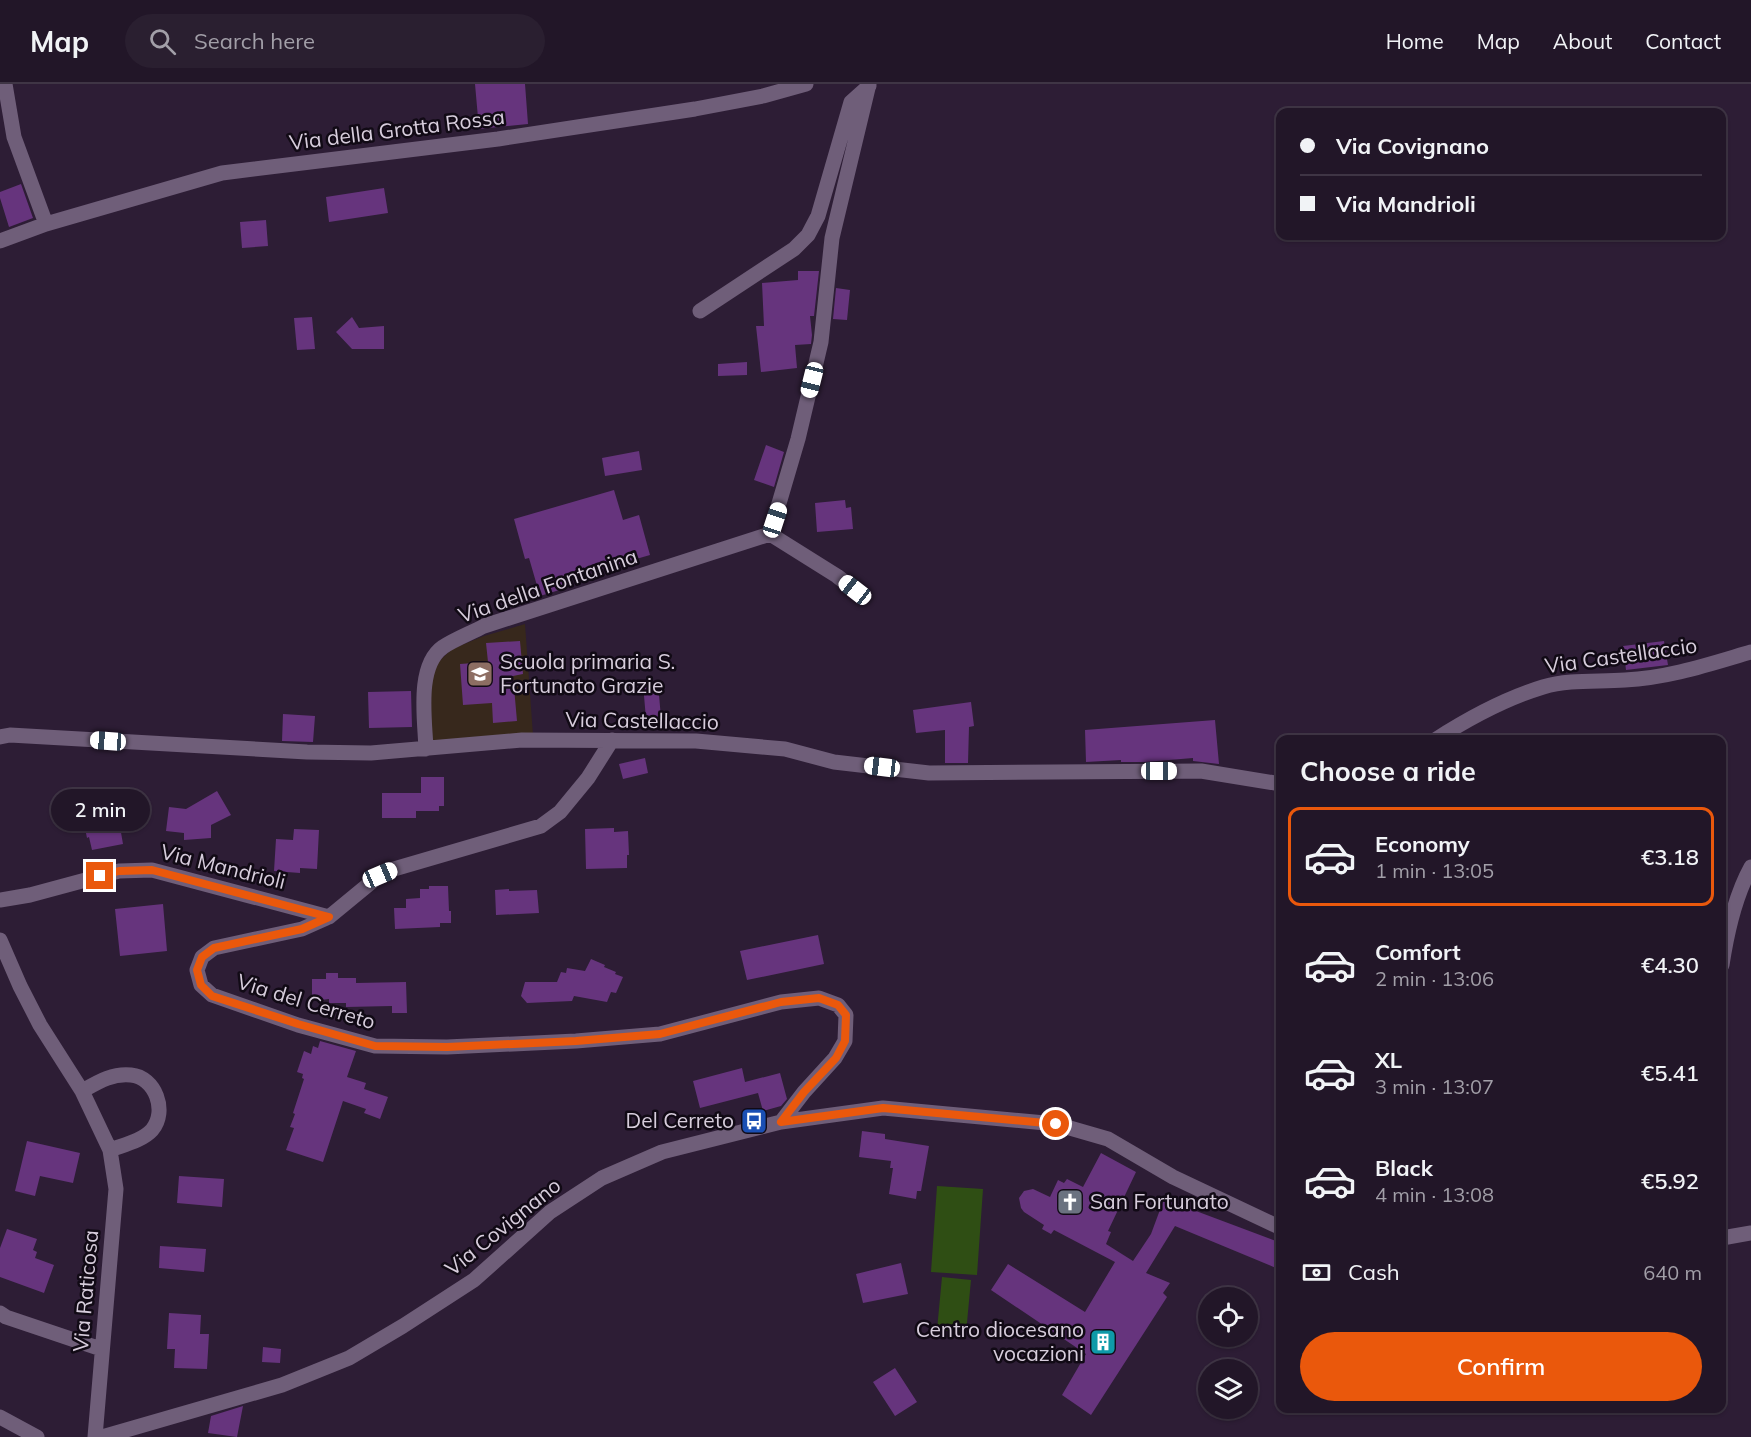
<!DOCTYPE html>
<meta charset="utf-8">
<style>
:root{--surface:#221628;--page:#2a1f30;--text:#f1f3f6;--muted:#a29fa8;--line:#3f3545;--accent:#ea580c}
body{margin:0;font-family:Mulish,sans-serif;background:var(--page);color:var(--text);height:100vh;display:flex;flex-direction:column;font-size:22px;white-space:nowrap}
*{box-sizing:border-box;margin:0}
p{font-size:20px;color:var(--muted)}
.icon{flex:none;width:33px;height:33px;fill:none;stroke:currentColor;stroke-width:2;stroke-linecap:round;stroke-linejoin:round}
.map{position:relative;flex:1;overflow:hidden}
.panel{position:absolute;left:1276px;top:651px;width:450px;height:678px;display:flex;flex-direction:column;background:var(--surface);border-radius:12px;box-shadow:0 2px 4px #0004,0 0 0 2px var(--line)}
.panel>*{flex:none}
.guide{position:absolute;left:1276px;top:24px;width:450px;height:132px;border-radius:12px;box-shadow:0 2px 4px #0004,0 0 0 2px var(--line);display:grid;align-content:center;height:132px;padding:0 24px;background:var(--surface)}
.controls{position:absolute;left:1198px;top:1203px;display:grid;gap:12px}
.controls a{display:grid;place-items:center;width:60px;height:60px;border-radius:50%;background:var(--surface);box-shadow:0 2px 4px #0004,0 0 0 2px var(--line);font-size:30px}
.end{position:absolute;width:27px;height:27px;margin:-14px;border:8px solid #ea580c;background:#fff;box-shadow:0 0 0 3px #fff}
.from{border-radius:50%}
.bubble{position:absolute;height:42px;border-radius:21px;background:var(--surface);box-shadow:0 2px 4px #0004,0 0 0 2px var(--line);font-size:20px;font-weight:600;line-height:42px;text-align:center}
.car{position:absolute;width:18px;height:36px;margin:-18px -9px;border-radius:8px;box-shadow:0 0 4px 2px #0007;background:linear-gradient(#fff 24%,#345 0 40%,#fff 0 76%,#345 0 86%,#fff 0)}
.guide b{display:flex;align-items:center;gap:21px;height:57px;font-size:22px}
.guide b+b{border-top:2px solid var(--line)}
.guide i{width:15px;height:15px;background:var(--text)}
ul{padding:0;list-style:none}
li{display:flex;align-items:center;gap:18px;height:99px;margin:0 12px 9px;padding:0 12px;border:3px solid transparent;border-radius:12px}
li div{flex:1}
li b{display:block;font-size:22px}
li em{font-style:normal;font-weight:600}
li.current{border-color:var(--accent)}
li>.icon{width:54px;height:54px;stroke-width:1.5}
h2{padding:0 24px;font-size:27px;line-height:72px}
.pay{display:flex;align-items:center;gap:15px;height:66px;padding:0 24px;font-size:22px}
.pay p{margin-inline-start:auto}
.cta{display:flex;gap:12px;margin-top:auto;padding:12px 24px}
.cta a{flex:1;height:69px;border-radius:36px;background:var(--accent);color:#fff;font-size:24px;font-weight:600;line-height:69px;text-align:center}
header{display:flex;align-items:center;gap:36px;box-sizing:border-box;height:84px;padding:0 30px;background:var(--surface);border-bottom:2px solid var(--line)}
header strong{font-size:28px}
nav{display:flex;gap:33px;margin-inline-start:auto;font-size:21px}
.search{width:420px;height:54px;background:var(--page);display:flex;align-items:center;gap:15px;box-sizing:border-box;padding:0 21px;border-radius:33px;color:var(--muted);font-size:22px}
.map>svg:first-child{display:block}
.education{fill:#37281c}
.green{fill:#2f4e14}
.building{fill:#66347d}
.lines{fill:none;stroke-linecap:round;stroke-linejoin:round}
.minor{stroke:#6f5e79;stroke-width:15}
.route{stroke:#ea580c;stroke-width:8}
.labels{text-anchor:middle;stroke-width:5;stroke-linejoin:round;paint-order:stroke}
.street-label{font-size:21px;fill:#d7cddc;stroke:#110a15}
.poi-label{font-size:21px;fill:#d7cddc;stroke:#110a15;text-anchor:start}
</style>
<header>
<strong>Map</strong>
<div class="search"><svg class="icon" aria-label="search" viewBox="0 0 24 24"><circle cx="10" cy="10" r="6"/><path d="M15 15l6 6"/></svg>Search here</div>
<nav><a>Home</a><a>Map</a><a>About</a><a>Contact</a></nav>
</header>
<div class="map">
<svg width="1751" height="1353" viewBox="0 0 1751 1353">
<rect width="100%" height="100%" fill="#2d1d35"/>
<!-- education -->
<path class="education" d="M525 540 533 651 431 657 429 600 436 580 452 565 484 552Z"/>
<!-- green -->
<path class="green" d="M937 1102 983 1105 977 1191 931 1188Z
M942 1193 971 1196 966 1249 937 1246Z"/>
<!-- building -->
<path class="building" d="M475 0H525L528 40 479 45Z
M21 100 33 134 9 143 0 114V108Z
M384 104 388 129 329 138 326 113Z
M266 136 268 162 242 164 240 138Z
M798 187H819L814 232H810L812 251 811 260 795 261 797 284 761 288 756 242H764L762 199 798 196Z
M836 204 850 206 847 236 833 235Z
M312 233 315 265 297 266 294 234Z
M352 233 359 244 384 242V265H352L336 248Z
M747 278V291L718 292V280Z
M766 361 784 368 774 403 754 396Z
M639 367 642 386 605 392 602 374Z
M614 406 623 436 639 431 650 471 567 495 569 503 540 512 529 474 525 475 514 435Z
M845 416 846 424 851 423 853 445 817 448 815 419Z
M520 557 523 590 513 592 517 637 493 639 492 619 463 621 460 580 488 578 486 559Z
M1664 557 1668 581 1626 586 1623 562Z
M658 599 661 634 646 635 643 600Z
M411 607 412 643 369 644 368 608Z
M971 618 974 642 969 643 968 679H945V646L916 649 913 626Z
M283 630 315 632 313 658 282 657Z
M1215 636 1219 680 1193 677V674L1145 678H1121V676L1086 678 1085 646Z
M645 674 648 689 623 695 619 680Z
M421 693H444V722H439V727H416V734H382V709H421Z
M217 707 231 731 211 741V754L184 756V749L166 747 169 723 186 725Z
M115 714 123 760 92 766 89 753 87 754 80 720Z
M614 744V748L628 747 629 771H627V784L586 785 585 745Z
M294 745 319 746 317 785 300 784V789L274 787 276 755 293 756Z
M429 802H448L449 827H451V839H440V843L395 845 394 824H406V815L420 814V805H429Z
M509 805V807L537 806 539 829 496 831 495 806Z
M163 820 167 867 120 872 115 825Z
M818 851 824 880 747 896 740 867Z
M591 875 605 881 604 883 616 888 615 890 623 893 616 909 611 908 607 918 574 912 572 917 527 919 521 912 525 898H557L561 888 566 889 567 884 585 887Z
M326 889H338V894H356V899L406 898 407 929H392V922L346 923V919H329V915L321 916V913H312V895H326Z
M320 957 356 967 347 993 366 999 364 1005 388 1013 380 1035 364 1029 366 1025 343 1017 323 1078 286 1066 294 1044 290 1043 295 1030 293 1029 304 995 302 994 303 990 297 988 304 967 311 970 313 962 318 964Z
M742 984 745 998 780 989 787 1015 781 1022 763 1027 758 1009 700 1024 693 997Z
M862 1047 885 1050V1055L929 1062 921 1107H917L916 1115 889 1110 893 1084H890L891 1077 859 1073Z
M27 1057 80 1069 73 1099 40 1092 35 1112 15 1107Z
M1101 1069 1136 1088 1108 1147 1111 1148 1106 1160 1133 1177 1151 1150 1164 1115 1281 1159V1186L1175 1142 1146 1189 1170 1199 1163 1209 1167 1213 1091 1331 1062 1311 1086 1270 991 1206 1008 1180 1085 1228 1115 1178 1054 1146 1051 1150 1042 1145 1044 1141 1024 1128 1021 1124 1019 1114 1024 1107 1033 1105 1050 1113 1058 1096 1064 1099 1067 1095 1083 1103Z
M179 1092 224 1095 222 1123 177 1119Z
M7 1145 37 1155 33 1166 37 1168 35 1174 54 1181 44 1209 0 1193V1164Z
M160 1162 206 1165 204 1188 159 1184Z
M901 1179 908 1210 863 1219 856 1190Z
M169 1229 201 1231 200 1250H209L207 1285 174 1284 175 1265H167Z
M263 1263 281 1265 280 1279 262 1278Z
M895 1284 917 1318 895 1332 873 1298Z
M243 1322 237 1353 208 1349 211 1332Z"/>
<g class="lines">
<!-- minor -->
<path class="minor" d="M5 0 14 53 46 140
M0 157 46 140 222 89 498 55 695 25 763 12 806 0
M700 227 794 165 808 151 818 132 851 18 869 2
M770 450 798 355 821 258 832 154 869 0
M0 653 10 651 307 668 371 669 522 656 696 657 785 665 834 678 929 689 1201 687 1281 700
M612 656 588 694 560 728 541 742 394 785 380 791 329 833 302 845 214 864 202 873 197 886 201 901 212 911 298 941 375 962 447 963 576 957 660 950 781 918 819 914 838 921 846 931 845 957 835 974 804 1008 781 1038
M1435 656C1469 634 1504 615 1543 603 1570 595 1597 598 1625 596 1669 594 1710 580 1751 568
M426 665C425 636 416 582 443 563 455 555 471 549 484 542L770 450 837 492 855 506
M0 816 30 811 119 787 152 786 329 833
M0 856 20 902 40 941 82 1007 110 1066 116 1105 95 1353
M1722 881C1727 848 1735 812 1751 783
M82 1007C98 998 112 989 131 991 155 993 168 1027 152 1046 142 1057 123 1061 110 1066
M1722 1154 1751 1149
M0 1229 6 1233 101 1265
M0 1333 37 1353
M102 1353 282 1301 349 1274 403 1242 474 1196 550 1128 602 1094 662 1068 781 1038 883 1024 1056 1040 1108 1055 1173 1093 1281 1144"/>
</g>
<g class="lines">
<!-- route -->
<path class="route" d="M100 792 119 787 152 786 329 833 302 845 214 864 202 873 197 886 201 901 212 912 298 940 375 962 447 963 576 957 660 950 781 918 819 914 838 921 846 931 845 957 836 974 804 1008 781 1038 883 1024 1056 1040"/>
</g>
<!-- icons -->
<defs>
<symbol id="school-square" viewBox="-11 -11 22 22"><rect x="-9" y="-9" width="18" height="18" rx="4" fill="#8d6e63" stroke="#110a15"/><path d="M0-5L7-2L0 1L-7-2ZM-4 1L0 2.5L4 1V4Q0 6-4 4Z" fill="#fff"/></symbol>
<symbol id="bus-square" viewBox="-11 -11 22 22"><rect x="-9" y="-9" width="18" height="18" rx="4" fill="#1a4fb4" stroke="#110a15"/><path d="M-5-6H5V4H4V6H2V4H-2V6H-4V4H-5ZM-3.5-4V0h7V-4ZM-3.5 1.2v1.5H-2V1.2ZM2 1.2v1.5H3.5V1.2Z" fill="#fff"/></symbol>
<symbol id="church-square" viewBox="-11 -11 22 22"><rect x="-9" y="-9" width="18" height="18" rx="4" fill="#6b7280" stroke="#110a15"/><path d="M-1.2-6h2.4v3.5h3.3v2.4h-3.3V6h-2.4V-.1h-3.3v-2.4h3.3Z" fill="#fff"/></symbol>
<symbol id="building-square" viewBox="-11 -11 22 22"><rect x="-9" y="-9" width="18" height="18" rx="4" fill="#0f9aa8" stroke="#110a15"/><path d="M-4-6H4V6H1V3H-1V6H-4ZM-2.5-4.3h1.7v1.8h-1.7ZM.8-4.3h1.7v1.8H.8ZM-2.5-1h1.7V.8h-1.7ZM.8-1h1.7V.8H.8Z" fill="#fff"/></symbol>
</defs>
<g fill-rule="evenodd">
<use href="#school-square" x="465" y="575" width="30" height="30"/>
<use href="#bus-square" x="739" y="1022" width="30" height="30"/>
<use href="#church-square" x="1055" y="1103" width="30" height="30"/>
<use href="#building-square" x="1088" y="1243" width="30" height="30"/>
</g>
<g class="labels">
<!-- street labels -->
<g class="street-label">
<text transform="translate(397 46) rotate(-7)" y="7">Via della Grotta Rossa</text>
<text transform="translate(548 502) rotate(-19)" y="7">Via della Fontanina</text>
<text transform="translate(1621 572) rotate(-8)" y="7">Via Castellaccio</text>
<text transform="translate(642 637) rotate(1)" y="7">Via Castellaccio</text>
<text transform="translate(223 783) rotate(14)" y="7">Via Mandrioli</text>
<text transform="translate(306 918) rotate(17)" y="7">Via del Cerreto</text>
<text transform="translate(503 1143) rotate(-39)" y="7">Via Covignano</text>
<text transform="translate(86 1207) rotate(-85)" y="7">Via Raticosa</text>
</g>
<!-- poi labels -->
<g class="poi-label">
<text x="500" y="585">Scuola primaria S.<tspan x="500" dy="24">Fortunato Grazie</tspan></text>
<text x="734" y="1044" text-anchor="end">Del Cerreto</text>
<text x="1090" y="1125">San Fortunato</text>
<text x="1084" y="1253" text-anchor="end">Centro diocesano<tspan x="1084" dy="24">vocazioni</tspan></text>
</g>
</g>
</svg>
<div class="controls">
<a><svg class="icon" aria-label="locate" viewBox="0 0 24 24"><circle cx="12" cy="12" r="6"/><path d="M12 2v4M12 18v4M2 12h4M18 12h4"/></svg></a>
<a><svg class="icon" aria-label="layers" viewBox="0 0 24 24"><path d="M12 4l9 5-9 5-9-5zM3 14l9 5 9-5"/></svg></a>
</div>
<i class="end from" style="left:1056px;top:1040px"></i>
<i class="end" style="left:100px;top:792px"></i>
<div class="bubble" style="left:51px;top:705px;width:99px">2 min</div>
<i class="car" style="left:812px;top:296px;rotate:194deg"></i>
<i class="car" style="left:775px;top:436px;rotate:18deg"></i>
<i class="car" style="left:855px;top:506px;rotate:308deg"></i>
<i class="car" style="left:108px;top:657px;rotate:274deg"></i>
<i class="car" style="left:882px;top:683px;rotate:277deg"></i>
<i class="car" style="left:1159px;top:687px;rotate:90deg"></i>
<i class="car" style="left:380px;top:791px;rotate:67deg"></i>
<div class="guide">
<b><i class="from"></i>Via Covignano</b>
<b><i></i>Via Mandrioli</b>
</div>
<section class="panel">
<h2>Choose a ride</h2>
<ul>
<li class="current"><svg class="icon" aria-label="car" viewBox="0 0 24 24"><path d="M5 17H2v-5l4-1 3-4h7l3 4 3 1v5h-3M9 17h6M6 11h13"/><circle cx="7" cy="17" r="2"/><circle cx="17" cy="17" r="2"/></svg><div><b>Economy</b><p>1 min · 13:05</p></div><em>€3.18</em></li>
<li><svg class="icon" aria-label="car" viewBox="0 0 24 24"><path d="M5 17H2v-5l4-1 3-4h7l3 4 3 1v5h-3M9 17h6M6 11h13"/><circle cx="7" cy="17" r="2"/><circle cx="17" cy="17" r="2"/></svg><div><b>Comfort</b><p>2 min · 13:06</p></div><em>€4.30</em></li>
<li><svg class="icon" aria-label="car" viewBox="0 0 24 24"><path d="M5 17H2v-5l4-1 3-4h7l3 4 3 1v5h-3M9 17h6M6 11h13"/><circle cx="7" cy="17" r="2"/><circle cx="17" cy="17" r="2"/></svg><div><b>XL</b><p>3 min · 13:07</p></div><em>€5.41</em></li>
<li><svg class="icon" aria-label="car" viewBox="0 0 24 24"><path d="M5 17H2v-5l4-1 3-4h7l3 4 3 1v5h-3M9 17h6M6 11h13"/><circle cx="7" cy="17" r="2"/><circle cx="17" cy="17" r="2"/></svg><div><b>Black</b><p>4 min · 13:08</p></div><em>€5.92</em></li>
</ul>
<div class="pay"><svg class="icon" aria-label="cash" viewBox="0 0 24 24"><path d="M3 7h18v10H3z"/><circle cx="12" cy="12" r="2"/></svg>Cash<p>640 m</p></div>
<div class="cta"><a>Confirm</a></div>
</section>
</div>
